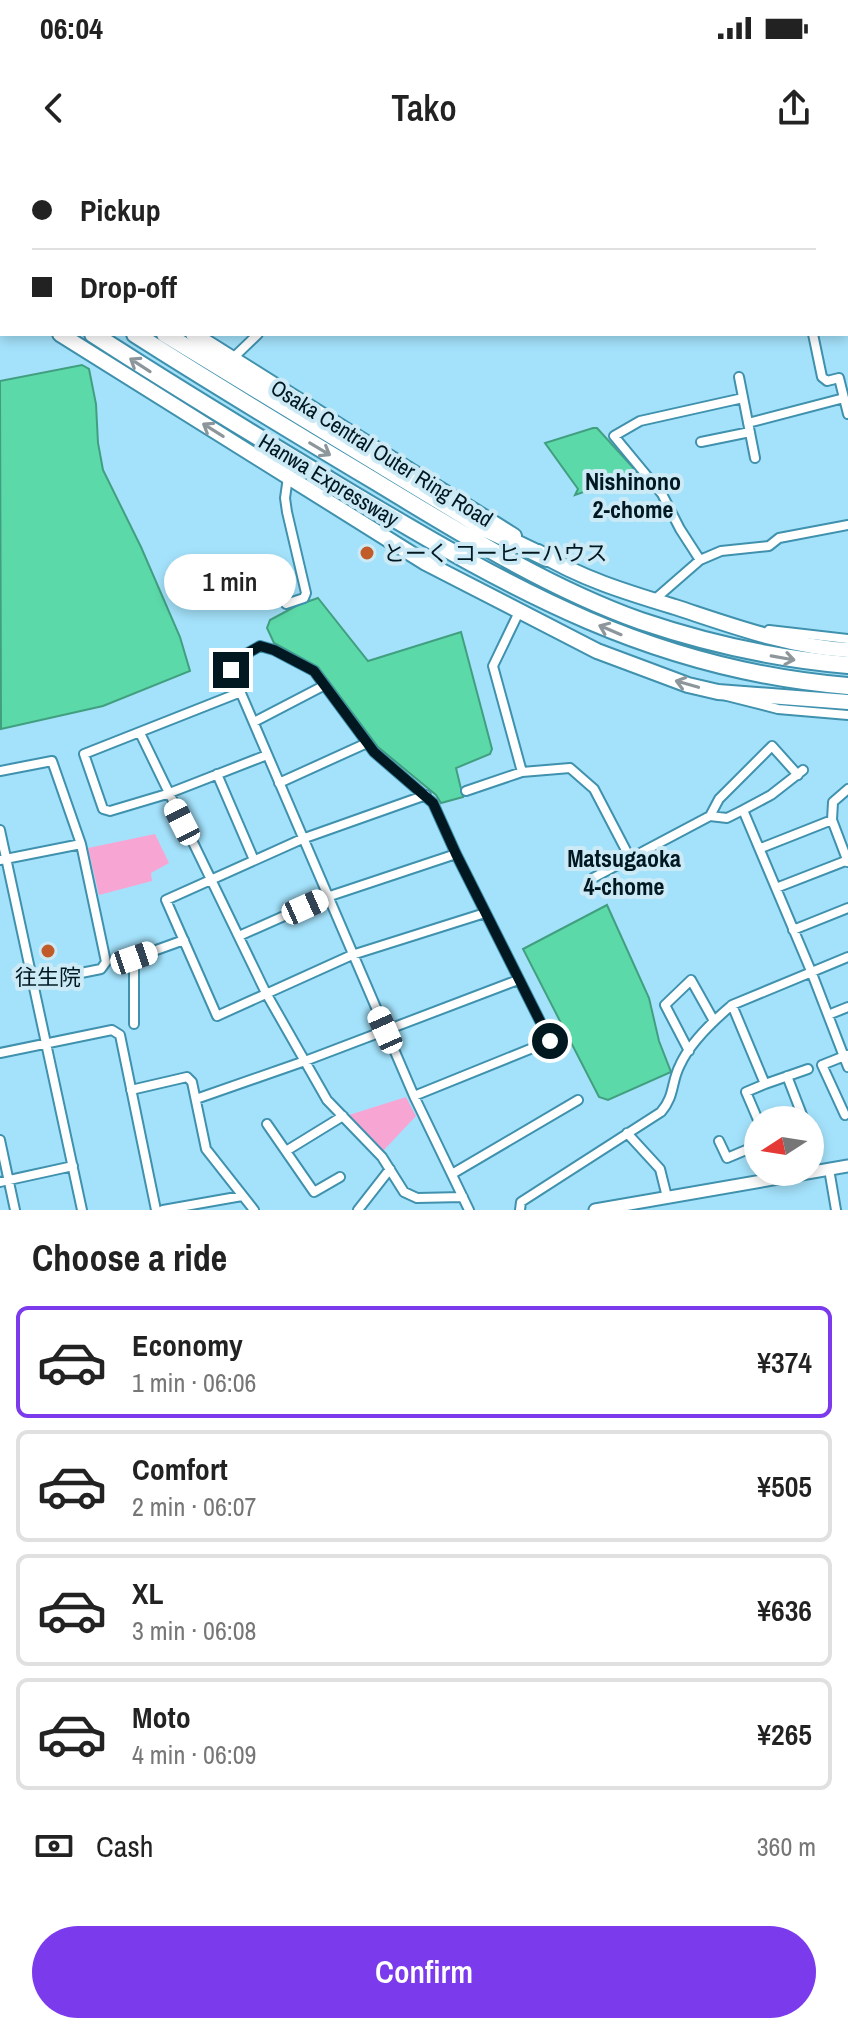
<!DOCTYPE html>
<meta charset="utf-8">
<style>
:root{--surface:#fff;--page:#f6f6f6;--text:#222;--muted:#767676;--line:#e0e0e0;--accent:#7c3aed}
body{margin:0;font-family:"Archivo Narrow","Noto Sans JP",sans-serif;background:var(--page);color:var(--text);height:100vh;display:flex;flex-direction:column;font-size:30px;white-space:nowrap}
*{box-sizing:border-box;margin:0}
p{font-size:26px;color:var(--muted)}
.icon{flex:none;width:44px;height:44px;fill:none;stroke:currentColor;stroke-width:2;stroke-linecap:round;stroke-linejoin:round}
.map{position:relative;height:1050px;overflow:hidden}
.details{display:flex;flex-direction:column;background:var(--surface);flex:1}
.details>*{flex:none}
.hud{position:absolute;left:0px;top:0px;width:848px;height:176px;box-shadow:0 4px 12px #0003;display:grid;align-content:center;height:176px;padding:0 32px;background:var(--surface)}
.needle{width:52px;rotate:258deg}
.tools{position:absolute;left:744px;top:946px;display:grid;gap:16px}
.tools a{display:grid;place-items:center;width:80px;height:80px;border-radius:50%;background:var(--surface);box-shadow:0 4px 12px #0003;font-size:40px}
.end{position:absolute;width:36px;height:36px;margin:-18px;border:10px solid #011821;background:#fff;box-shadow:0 0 0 4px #fff}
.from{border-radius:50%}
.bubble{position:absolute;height:56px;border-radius:28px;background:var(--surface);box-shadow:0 4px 12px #0003;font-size:26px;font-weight:600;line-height:56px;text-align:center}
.car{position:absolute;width:24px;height:48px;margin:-24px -12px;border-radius:10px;box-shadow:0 0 6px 2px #0007;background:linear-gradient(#fff 24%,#345 0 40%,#fff 0 76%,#345 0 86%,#fff 0)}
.hud b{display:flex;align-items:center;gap:28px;height:76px;font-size:30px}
.hud b+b{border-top:2px solid var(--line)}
.hud i{width:20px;height:20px;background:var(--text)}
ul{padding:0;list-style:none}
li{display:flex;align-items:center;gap:24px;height:112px;margin:0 16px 12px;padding:0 16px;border:4px solid var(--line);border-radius:12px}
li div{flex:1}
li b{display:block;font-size:30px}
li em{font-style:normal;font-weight:600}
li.selected{border-color:var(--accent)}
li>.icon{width:72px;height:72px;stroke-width:1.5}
h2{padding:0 32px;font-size:36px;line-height:96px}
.pay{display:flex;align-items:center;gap:20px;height:88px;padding:0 32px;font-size:30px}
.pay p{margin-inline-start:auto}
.button{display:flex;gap:16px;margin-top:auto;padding:16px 32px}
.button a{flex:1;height:92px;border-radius:48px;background:var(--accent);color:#fff;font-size:32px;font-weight:600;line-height:92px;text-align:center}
.status{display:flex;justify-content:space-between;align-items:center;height:56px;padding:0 40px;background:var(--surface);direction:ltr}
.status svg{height:22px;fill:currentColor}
header{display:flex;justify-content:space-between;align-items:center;height:104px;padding:0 32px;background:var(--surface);font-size:36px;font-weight:600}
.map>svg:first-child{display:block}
.green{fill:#f7a6d4}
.water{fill:#5cd9a8;stroke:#419f80;stroke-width:2}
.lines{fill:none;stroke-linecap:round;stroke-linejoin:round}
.minor-casing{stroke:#3f91ad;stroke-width:12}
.tertiary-casing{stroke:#3f91ad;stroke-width:15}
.primary-casing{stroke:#3f91ad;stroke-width:18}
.motorway-casing{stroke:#3f91ad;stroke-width:20}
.minor{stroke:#fff;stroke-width:8}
.tertiary{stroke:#fff;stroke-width:11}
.primary{stroke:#fff;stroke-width:14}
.motorway{stroke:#fff;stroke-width:16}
.oneway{stroke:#8d979b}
.route{stroke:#011821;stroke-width:10}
.poi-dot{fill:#c15c2a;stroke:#cceaf6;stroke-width:3}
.labels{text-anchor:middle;stroke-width:8;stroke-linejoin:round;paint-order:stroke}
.street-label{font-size:22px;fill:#011821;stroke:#cceaf6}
.poi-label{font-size:22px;fill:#011821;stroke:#cceaf6;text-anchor:start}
.neighbourhood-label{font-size:24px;font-weight:bold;fill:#011821;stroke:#cceaf6}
</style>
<div class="status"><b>06:04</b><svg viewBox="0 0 49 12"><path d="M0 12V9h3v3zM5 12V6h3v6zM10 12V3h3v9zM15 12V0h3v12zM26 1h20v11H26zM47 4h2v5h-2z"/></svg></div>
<header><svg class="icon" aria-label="back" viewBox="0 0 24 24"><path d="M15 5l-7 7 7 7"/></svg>Tako<svg class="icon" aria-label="share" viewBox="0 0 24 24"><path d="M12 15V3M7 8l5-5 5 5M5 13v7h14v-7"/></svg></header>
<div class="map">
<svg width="848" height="1050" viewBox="0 0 848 1050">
<rect width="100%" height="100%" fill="#a4e2fb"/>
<!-- green -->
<path class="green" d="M155 674 169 703 151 713 152 721 99 735 88 688Z
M406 937 416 956 383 991 349 955Z"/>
<!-- water -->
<path class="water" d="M82 205 89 209 96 244 98 283 103 310 141 387 180 477 190 511 103 546 1 569 0 221Z
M593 268H597L638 313 575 335 578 329 545 283Z
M318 438 368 501 461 472 492 589 490 594 456 608 463 637 441 643 436 635 378 587 318 507 274 483 267 468 270 460 298 445Z
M607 745 649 838 659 881 671 912 608 940 599 937 523 789Z"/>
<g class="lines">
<defs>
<path id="minor" d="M297 2 306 0
M609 2 610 0
M846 50 848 49
M846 107H848
M846 155H848
M813 174 822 217 827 221 839 218 848 254
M232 199 258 174
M739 217 755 298
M748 263 844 238
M701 282 750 272
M700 400 680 369 662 334 614 276 640 261 743 238
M654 440 700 400 721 391 769 386 779 378 848 365
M286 444 304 438 306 433 287 352 285 338 288 317
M519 452 493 506 522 612
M769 470 848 479
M241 532 84 594 103 649 110 651 167 634 267 595
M727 536 778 549 848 555
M254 562 325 525
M140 573 266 833 327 940 382 997 404 1032 417 1038 463 1037
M0 611 52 601 81 684
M217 614 254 700
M279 623 367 583
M466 631 522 612 570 608 594 629 630 698
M426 635 302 679 166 740 217 856 352 795 485 753
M743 650 771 635 803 610
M710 656 719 639 772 586 798 615
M832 660 833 642 848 629
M0 670 82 1050
M761 688 832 660 848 702
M0 700 81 684 106 802 101 809 31 823
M593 718 710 656 727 658 743 650 811 811 848 907
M776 728 848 700
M793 770 848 748
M239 776 327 737 456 694
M732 845 765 924 746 932 758 960
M828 855 848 847
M134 864V798L184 780
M689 891 665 845 691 820 714 861
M0 893 112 870 120 875 156 1050
M787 916 804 960
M765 924 808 909
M131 930 187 917 192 922 206 989 254 1050
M414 936 550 881 456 694 433 643 374 592 314 511 274 490 260 486 232 502 231 510 414 936 469 1050
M196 939 305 901 518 820
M845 955 822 905 847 895
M267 964 314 1032 340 1017
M627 973 660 1009 667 1037
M810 976 815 988
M0 980 15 1050
M719 981 727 998 758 985
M286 991 343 956
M829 1009 836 1050
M452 1014 578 940
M0 1022 73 1006
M163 1050 242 1036
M358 1050 390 1009
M520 1050 521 1042 661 952C675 936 671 922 680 905 690 883 713 861 732 845L848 797"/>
<path id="tertiary" d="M595 1050 848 1006"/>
<path id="primary" d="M0 56 2 57
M0 137 2 138
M60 174 426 403 597 491 688 525 718 532 848 542
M193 174 514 376
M538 392C579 418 629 433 675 447 730 465 789 487 848 490"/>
<path id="motorway" d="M0 70 2 71
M0 88 2 89
M0 113 2 114
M93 174C178 229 264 281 351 333 515 431 653 510 848 526
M135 174C213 224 293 272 373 320 459 372 546 427 641 461 709 484 777 499 848 505
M165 174 484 368 547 398"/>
</defs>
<!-- minor casing -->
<use href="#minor" class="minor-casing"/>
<!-- tertiary casing -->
<use href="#tertiary" class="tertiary-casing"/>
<!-- primary casing -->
<use href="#primary" class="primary-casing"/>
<!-- motorway casing -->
<use href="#motorway" class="motorway-casing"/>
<!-- minor -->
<use href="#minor" class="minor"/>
<!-- tertiary -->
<use href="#tertiary" class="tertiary"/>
<!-- primary -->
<use href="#primary" class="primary"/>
<!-- motorway -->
<use href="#motorway" class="motorway"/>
</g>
<!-- one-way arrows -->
<defs><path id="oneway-shaft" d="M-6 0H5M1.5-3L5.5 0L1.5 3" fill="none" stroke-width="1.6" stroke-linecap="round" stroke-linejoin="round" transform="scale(2)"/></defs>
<g class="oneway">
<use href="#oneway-shaft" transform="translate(140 205) rotate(-147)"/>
<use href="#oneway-shaft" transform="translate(213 270) rotate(-148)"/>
<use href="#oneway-shaft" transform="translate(320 289) rotate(31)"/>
<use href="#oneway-shaft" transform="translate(610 470) rotate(-157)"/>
<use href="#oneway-shaft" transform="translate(783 498) rotate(10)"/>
<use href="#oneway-shaft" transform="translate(687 524) rotate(-164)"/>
</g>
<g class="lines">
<!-- route -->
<path class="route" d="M231 510 232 502 260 486 274 490 314 511 374 592 433 643 456 694 550 881"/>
</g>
<!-- markers -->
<g class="poi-dot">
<circle cx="367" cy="393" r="8"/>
<circle cx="48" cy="791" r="8"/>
</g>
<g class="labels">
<!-- street labels -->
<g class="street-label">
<text transform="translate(382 293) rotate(32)" y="8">Osaka Central Outer Ring Road</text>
<text transform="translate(329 320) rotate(31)" y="8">Hanwa Expressway</text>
</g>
<!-- poi labels -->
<g class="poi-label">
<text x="383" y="401">とーく コーヒーハウス</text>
<text x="48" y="825" text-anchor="middle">往生院</text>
</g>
<!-- neighbourhood labels -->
<g class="neighbourhood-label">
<text x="633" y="330">Nishinono<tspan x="633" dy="28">2-chome</tspan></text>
<text x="624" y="707">Matsugaoka<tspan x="624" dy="28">4-chome</tspan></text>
</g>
</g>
</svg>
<div class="tools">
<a><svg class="needle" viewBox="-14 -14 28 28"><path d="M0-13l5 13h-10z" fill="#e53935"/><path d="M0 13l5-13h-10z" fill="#767676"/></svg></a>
</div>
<i class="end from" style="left:550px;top:881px"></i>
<i class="end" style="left:231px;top:510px"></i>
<div class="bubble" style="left:164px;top:394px;width:132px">1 min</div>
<i class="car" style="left:182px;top:662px;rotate:333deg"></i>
<i class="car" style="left:305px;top:747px;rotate:66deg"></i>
<i class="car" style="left:134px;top:798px;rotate:71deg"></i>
<i class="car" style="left:385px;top:870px;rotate:336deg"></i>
<div class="hud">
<b><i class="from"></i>Pickup</b>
<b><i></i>Drop-off</b>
</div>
</div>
<section class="details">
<h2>Choose a ride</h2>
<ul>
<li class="selected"><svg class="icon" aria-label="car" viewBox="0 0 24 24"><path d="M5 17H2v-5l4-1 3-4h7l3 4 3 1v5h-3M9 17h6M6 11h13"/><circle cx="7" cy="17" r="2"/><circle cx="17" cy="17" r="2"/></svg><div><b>Economy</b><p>1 min · 06:06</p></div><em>¥374</em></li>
<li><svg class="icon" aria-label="car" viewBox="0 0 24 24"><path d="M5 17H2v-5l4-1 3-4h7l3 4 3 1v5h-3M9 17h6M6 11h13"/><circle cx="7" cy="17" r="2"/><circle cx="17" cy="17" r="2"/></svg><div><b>Comfort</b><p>2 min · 06:07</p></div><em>¥505</em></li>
<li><svg class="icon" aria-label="car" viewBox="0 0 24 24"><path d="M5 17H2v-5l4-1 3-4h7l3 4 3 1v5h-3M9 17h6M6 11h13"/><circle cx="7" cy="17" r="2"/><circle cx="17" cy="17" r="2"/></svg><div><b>XL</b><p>3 min · 06:08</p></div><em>¥636</em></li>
<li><svg class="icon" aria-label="car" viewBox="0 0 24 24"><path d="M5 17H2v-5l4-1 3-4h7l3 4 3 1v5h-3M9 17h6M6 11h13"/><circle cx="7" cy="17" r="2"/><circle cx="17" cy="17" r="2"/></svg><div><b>Moto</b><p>4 min · 06:09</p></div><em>¥265</em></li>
</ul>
<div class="pay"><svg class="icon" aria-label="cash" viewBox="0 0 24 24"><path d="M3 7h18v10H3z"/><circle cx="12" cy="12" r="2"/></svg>Cash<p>360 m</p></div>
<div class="button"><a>Confirm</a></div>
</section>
